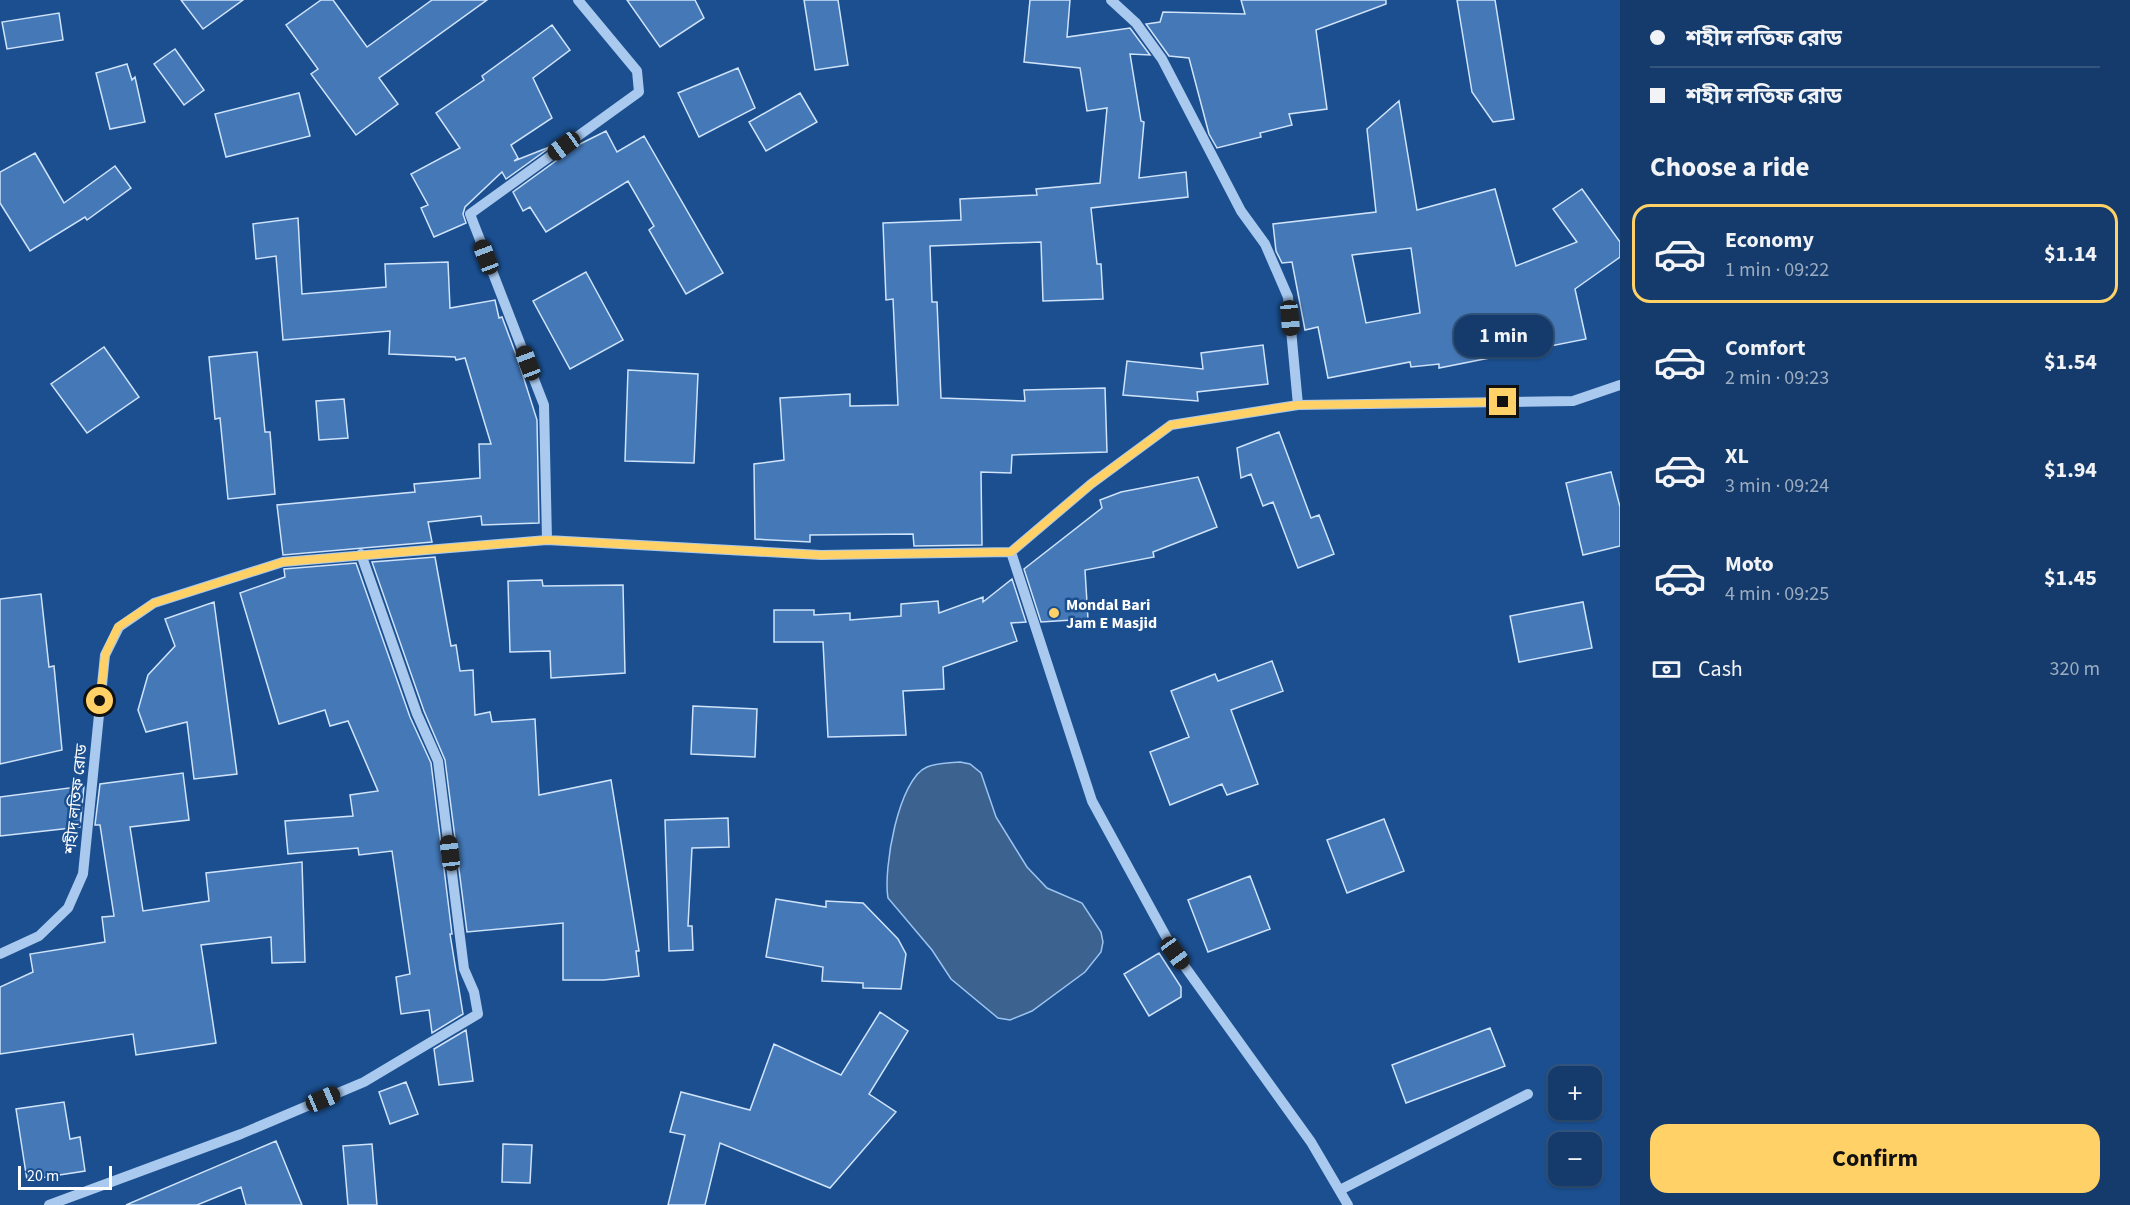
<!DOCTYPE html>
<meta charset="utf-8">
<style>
:root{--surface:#143b6b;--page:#1d4271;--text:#f1f3f6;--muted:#9dadc1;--line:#33557e;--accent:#ffd166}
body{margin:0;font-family:"Source Sans 3","Noto Sans Bengali",sans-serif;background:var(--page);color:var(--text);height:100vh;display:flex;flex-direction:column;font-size:22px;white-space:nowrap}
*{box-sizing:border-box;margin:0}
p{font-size:20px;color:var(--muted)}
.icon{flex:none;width:33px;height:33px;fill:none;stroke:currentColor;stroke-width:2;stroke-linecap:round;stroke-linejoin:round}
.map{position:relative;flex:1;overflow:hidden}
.drawer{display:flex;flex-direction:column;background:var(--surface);width:510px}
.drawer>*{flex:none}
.banner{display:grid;align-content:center;height:132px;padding:0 30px;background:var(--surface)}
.controls{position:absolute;left:1548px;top:1066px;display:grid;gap:12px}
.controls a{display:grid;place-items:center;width:54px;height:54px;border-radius:12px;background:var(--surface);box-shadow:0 2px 4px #0004,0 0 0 2px var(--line);font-size:30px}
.scale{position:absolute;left:18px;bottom:15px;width:94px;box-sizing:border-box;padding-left:6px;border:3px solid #fff;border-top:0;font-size:16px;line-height:21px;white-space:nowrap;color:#fff;-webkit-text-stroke:4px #1b4f8f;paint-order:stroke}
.end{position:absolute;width:27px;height:27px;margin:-14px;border:8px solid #ffd166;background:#111;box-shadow:0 0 0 3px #111}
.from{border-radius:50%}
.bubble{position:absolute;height:42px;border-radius:18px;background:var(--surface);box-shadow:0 2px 4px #0004,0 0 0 2px var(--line);font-size:20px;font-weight:700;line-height:42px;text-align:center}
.car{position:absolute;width:18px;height:36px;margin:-18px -9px;border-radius:8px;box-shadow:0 0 4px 2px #0007;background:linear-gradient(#222 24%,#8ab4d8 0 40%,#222 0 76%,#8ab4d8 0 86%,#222 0)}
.banner b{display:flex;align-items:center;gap:21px;height:57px;font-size:22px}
.banner b+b{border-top:2px solid var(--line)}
.banner i{width:15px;height:15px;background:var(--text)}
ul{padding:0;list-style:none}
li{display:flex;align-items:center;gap:18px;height:99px;margin:0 12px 9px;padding:0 18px;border:3px solid transparent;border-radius:18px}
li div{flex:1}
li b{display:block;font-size:22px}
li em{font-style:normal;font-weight:700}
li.active{border-color:var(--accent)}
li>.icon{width:54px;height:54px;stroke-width:1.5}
h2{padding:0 30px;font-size:27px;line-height:72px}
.pay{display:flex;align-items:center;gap:15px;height:66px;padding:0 30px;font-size:22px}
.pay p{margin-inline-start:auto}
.action{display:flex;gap:12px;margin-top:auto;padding:12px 30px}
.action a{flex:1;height:69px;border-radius:18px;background:var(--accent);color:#111;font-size:24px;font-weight:700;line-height:69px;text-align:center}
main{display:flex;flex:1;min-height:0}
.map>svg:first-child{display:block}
.water{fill:#3c6290;stroke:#9cc4f0;stroke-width:1.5}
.building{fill:#4478b7;stroke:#cfe3fa;stroke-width:1.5;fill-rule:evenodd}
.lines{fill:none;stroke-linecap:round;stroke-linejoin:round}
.minor{stroke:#a9c9ee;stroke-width:10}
.route{stroke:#ffd166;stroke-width:8}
.poi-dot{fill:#ffd166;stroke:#1b4f8f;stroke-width:2}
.labels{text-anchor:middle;stroke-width:5;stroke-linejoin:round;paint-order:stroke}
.poi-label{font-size:16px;font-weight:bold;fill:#fff;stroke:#1b4f8f;text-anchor:start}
.street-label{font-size:16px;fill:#fff;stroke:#1b4f8f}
</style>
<main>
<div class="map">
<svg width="1620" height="1205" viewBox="0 0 1620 1205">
<rect width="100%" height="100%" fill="#1b4f8f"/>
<!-- water -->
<path class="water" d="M960 762 970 764 981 773 996 817 1027 867 1047 888 1082 903 1101 932 1103 942 1101 952 1085 972 1032 1011 1010 1020 998 1018 951 979 932 950 888 898C883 870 898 779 927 767 936 763 950 763 960 762Z"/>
<!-- building -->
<path class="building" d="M181 0H243L203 29Z
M321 0H333L367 47 432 0H487L379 78 398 104 356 135 311 74 318 69 286 25Z
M627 0H695L704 18 660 47Z
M804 0H838L848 65 815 70Z
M1030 0H1070L1067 37 1130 28 1150 55 1130 54 1141 121 1144 122 1139 178 1186 172 1188 197 1091 208 1097 264H1101L1103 299 1043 301 1041 242 930 246 932 302H937L941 398 1025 401 1024 390 1105 388 1107 452 1012 455 1011 473 981 472 982 545 914 546 913 534 810 535V542L755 539 754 464 784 460 780 398 850 394V406L898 405 893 299 886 300 883 223 961 220 960 199 1037 195 1036 189 1100 183 1107 108 1087 111 1080 68 1024 62Z
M1241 0H1386V4L1316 30 1327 109 1289 114 1292 125 1260 133 1261 137 1217 148 1209 134 1189 58 1169 56 1146 24 1160 22 1163 12 1245 14Z
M1457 0H1495L1514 119 1493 122 1472 92Z
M59 13 63 40 7 49 2 22Z
M552 25 570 50 533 78 552 118 511 145 518 158 514 161 552 146 506 179 502 172 465 207 463 214 466 223 434 237 421 208 428 205 411 174 460 148 436 113 484 80 482 76Z
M175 49 204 90 184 105 154 64Z
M127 64 132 80 135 77 145 122 110 129 96 73Z
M738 68 755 108 699 137 678 93Z
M299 93 310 136 226 157 215 114Z
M800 93 817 122 766 151 749 122Z
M1399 101 1417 210 1495 189 1516 266 1577 242 1553 209 1582 189 1620 242V257L1575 289 1586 339 1439 368V364L1411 367 1410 362 1328 378 1318 327 1305 330 1292 262 1282 263 1276 251 1273 224 1376 212 1367 129ZM1411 248 1420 313 1366 323 1352 255Z
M606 131 617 152 644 136 723 273 686 294 649 230 654 226 628 181 546 232 530 207 523 211 513 192 578 145Z
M35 153 64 203 115 166 131 188 87 220 85 217 30 251 0 203V172Z
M298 218 302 294 386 287 385 264 448 262 450 308 495 300 499 318 502 317 518 360 537 420 539 523 482 525 481 516 428 522 432 542 283 555 277 505 415 492 414 484 480 478 479 444H491L465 358 456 360 455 357 389 354 390 331 283 340 276 256 256 259 253 224Z
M586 272 623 340 570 369 533 301Z
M1263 345 1268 384 1197 392 1198 401 1123 395 1127 361 1203 369 1201 353Z
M104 347 139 397 87 433 51 384Z
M257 352 265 432H270L275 494 228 499 220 418 215 419 209 357Z
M628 370 698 374 694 463 625 461Z
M344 399 348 438 319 440 316 401Z
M1279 432 1311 518 1319 515 1334 554 1298 568 1273 502 1263 506 1251 474 1241 478 1237 448Z
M1611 472 1620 507V546L1583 555 1566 483Z
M1198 477 1217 527 1153 552 1154 557 1085 570 1088 619 1041 622 1024 569 1102 508 1100 500 1121 492Z
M435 557 451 646 456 645 460 671 473 670 475 715 490 712 492 722 535 719 539 795 611 780 639 951H636L639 976 604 980H563V923L467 932 445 760 424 711 372 562Z
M356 563 410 717 431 763 452 934H450L463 1014 432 1033 429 1010 401 1014 396 977 410 974 392 851 359 855 358 848 288 854 285 821 353 816 350 795 378 791 348 721 330 726 325 710 279 724 240 593 285 577 284 569Z
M1012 579 1026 622 1011 623 1017 641 943 667 944 689 903 691 906 735 828 737 823 642H774V610H814V615L850 613V620L901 616V604L938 601 939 613 983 597V602Z
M542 580 543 586 623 585 625 673 551 678 550 651 510 652 508 581Z
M41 594 49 667 54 666 62 750 0 764V599Z
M214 602 237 774 194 779 187 722 146 732 138 710 148 675 175 646 165 619Z
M1583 602 1592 648 1519 662 1510 616Z
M1272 661 1283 691 1231 710 1258 784 1227 795 1222 784 1170 805 1150 752 1189 737 1171 691 1215 674 1218 681Z
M693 706 757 709 755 757 691 754Z
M183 773 189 820 130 827 143 911 209 901 206 873 302 862 305 962 272 963 271 937 201 945 216 1043 136 1055 133 1034 0 1054V987L33 972 30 954 105 942 102 917 114 916 100 825H95L100 784Z
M84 786 80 827 0 836V797Z
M728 818 729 847 692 848 688 926H692L693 950 669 951 665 820Z
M1384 819 1404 871 1347 893 1327 840Z
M1250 876 1270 929 1208 952 1188 900Z
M776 899 826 907V901L863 903 898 939 906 954 901 989 863 988V983L822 981 823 967 766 957Z
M1159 953 1181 987V997L1149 1016 1124 974Z
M880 1012 908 1031 869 1094 896 1112 830 1188 720 1143 705 1205H668L685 1135 670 1132 681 1092 750 1110 774 1044 841 1075Z
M1490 1028 1505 1066 1406 1103 1392 1065Z
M466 1030 473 1081 439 1085 434 1049Z
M406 1082 418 1114 390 1124 379 1092Z
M64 1102 70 1139 80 1137 85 1171 27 1180 16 1109Z
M276 1141 302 1205H246L241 1187 197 1205H126Z
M372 1144 377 1205H348L343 1146Z
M503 1144 532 1145 530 1183 502 1182Z"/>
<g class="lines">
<!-- minor -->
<path class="minor" d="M1111 0 1136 23 1162 59 1241 211 1265 244 1288 297 1298 405
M547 540 544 405 470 214 639 92 637 71 578 0
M1011 552 1092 801 1175 953 1311 1142 1348 1205
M0 954 39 936 68 908 83 874 105 655 119 627 154 603 283 562 547 540 821 555 1011 552 1091 484 1171 425 1298 405 1573 401 1620 385
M1340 1190 1528 1094
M49 1205 241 1134 364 1082 478 1014 474 992 464 969 438 761 417 714 361 554"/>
</g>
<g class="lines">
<!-- route -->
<path class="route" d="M100 701 105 655 118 627 154 603 283 562 547 540 821 555 1011 552 1091 484 1171 425 1298 405 1503 402"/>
</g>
<!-- markers -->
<circle class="poi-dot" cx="1054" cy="613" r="6"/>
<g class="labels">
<!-- poi labels -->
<g class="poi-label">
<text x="1066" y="610">Mondal Bari<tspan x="1066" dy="18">Jam E Masjid</tspan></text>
</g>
<!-- street labels -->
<g class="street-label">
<text transform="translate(75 799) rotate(-84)" y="6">শহীদ লতিফ রোড</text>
</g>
</g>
</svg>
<div class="controls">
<a>+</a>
<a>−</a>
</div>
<div class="scale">20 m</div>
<i class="end from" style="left:100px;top:701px"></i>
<i class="end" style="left:1503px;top:402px"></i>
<div class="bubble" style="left:1454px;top:315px;width:99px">1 min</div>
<i class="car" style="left:564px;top:146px;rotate:234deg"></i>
<i class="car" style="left:486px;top:257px;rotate:339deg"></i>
<i class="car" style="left:1290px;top:318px;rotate:175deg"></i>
<i class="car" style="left:528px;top:363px;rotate:339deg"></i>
<i class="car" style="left:450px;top:853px;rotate:353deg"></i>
<i class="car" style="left:1175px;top:953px;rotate:144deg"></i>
<i class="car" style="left:323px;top:1099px;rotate:67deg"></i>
</div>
<section class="drawer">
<div class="banner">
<b><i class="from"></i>শহীদ লতিফ রোড</b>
<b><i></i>শহীদ লতিফ রোড</b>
</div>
<h2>Choose a ride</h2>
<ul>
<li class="active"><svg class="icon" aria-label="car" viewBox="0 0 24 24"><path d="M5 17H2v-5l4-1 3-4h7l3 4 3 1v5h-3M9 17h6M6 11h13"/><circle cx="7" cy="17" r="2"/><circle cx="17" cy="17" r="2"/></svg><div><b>Economy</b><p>1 min · 09:22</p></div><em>$1.14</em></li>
<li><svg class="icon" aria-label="car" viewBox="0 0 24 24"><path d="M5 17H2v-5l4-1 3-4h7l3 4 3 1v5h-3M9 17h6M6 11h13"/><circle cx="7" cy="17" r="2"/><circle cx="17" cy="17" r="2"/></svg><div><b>Comfort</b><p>2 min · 09:23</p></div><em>$1.54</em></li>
<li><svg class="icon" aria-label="car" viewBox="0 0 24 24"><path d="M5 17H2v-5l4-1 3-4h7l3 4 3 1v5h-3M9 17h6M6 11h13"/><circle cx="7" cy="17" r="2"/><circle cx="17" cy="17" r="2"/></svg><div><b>XL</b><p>3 min · 09:24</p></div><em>$1.94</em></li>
<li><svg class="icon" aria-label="car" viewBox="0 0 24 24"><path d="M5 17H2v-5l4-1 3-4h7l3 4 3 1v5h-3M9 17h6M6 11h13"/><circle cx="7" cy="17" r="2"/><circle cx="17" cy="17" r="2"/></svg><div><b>Moto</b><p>4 min · 09:25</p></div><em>$1.45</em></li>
</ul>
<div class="pay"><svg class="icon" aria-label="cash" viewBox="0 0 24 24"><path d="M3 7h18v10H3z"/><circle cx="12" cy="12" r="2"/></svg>Cash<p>320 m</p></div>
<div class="action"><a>Confirm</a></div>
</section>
</main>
